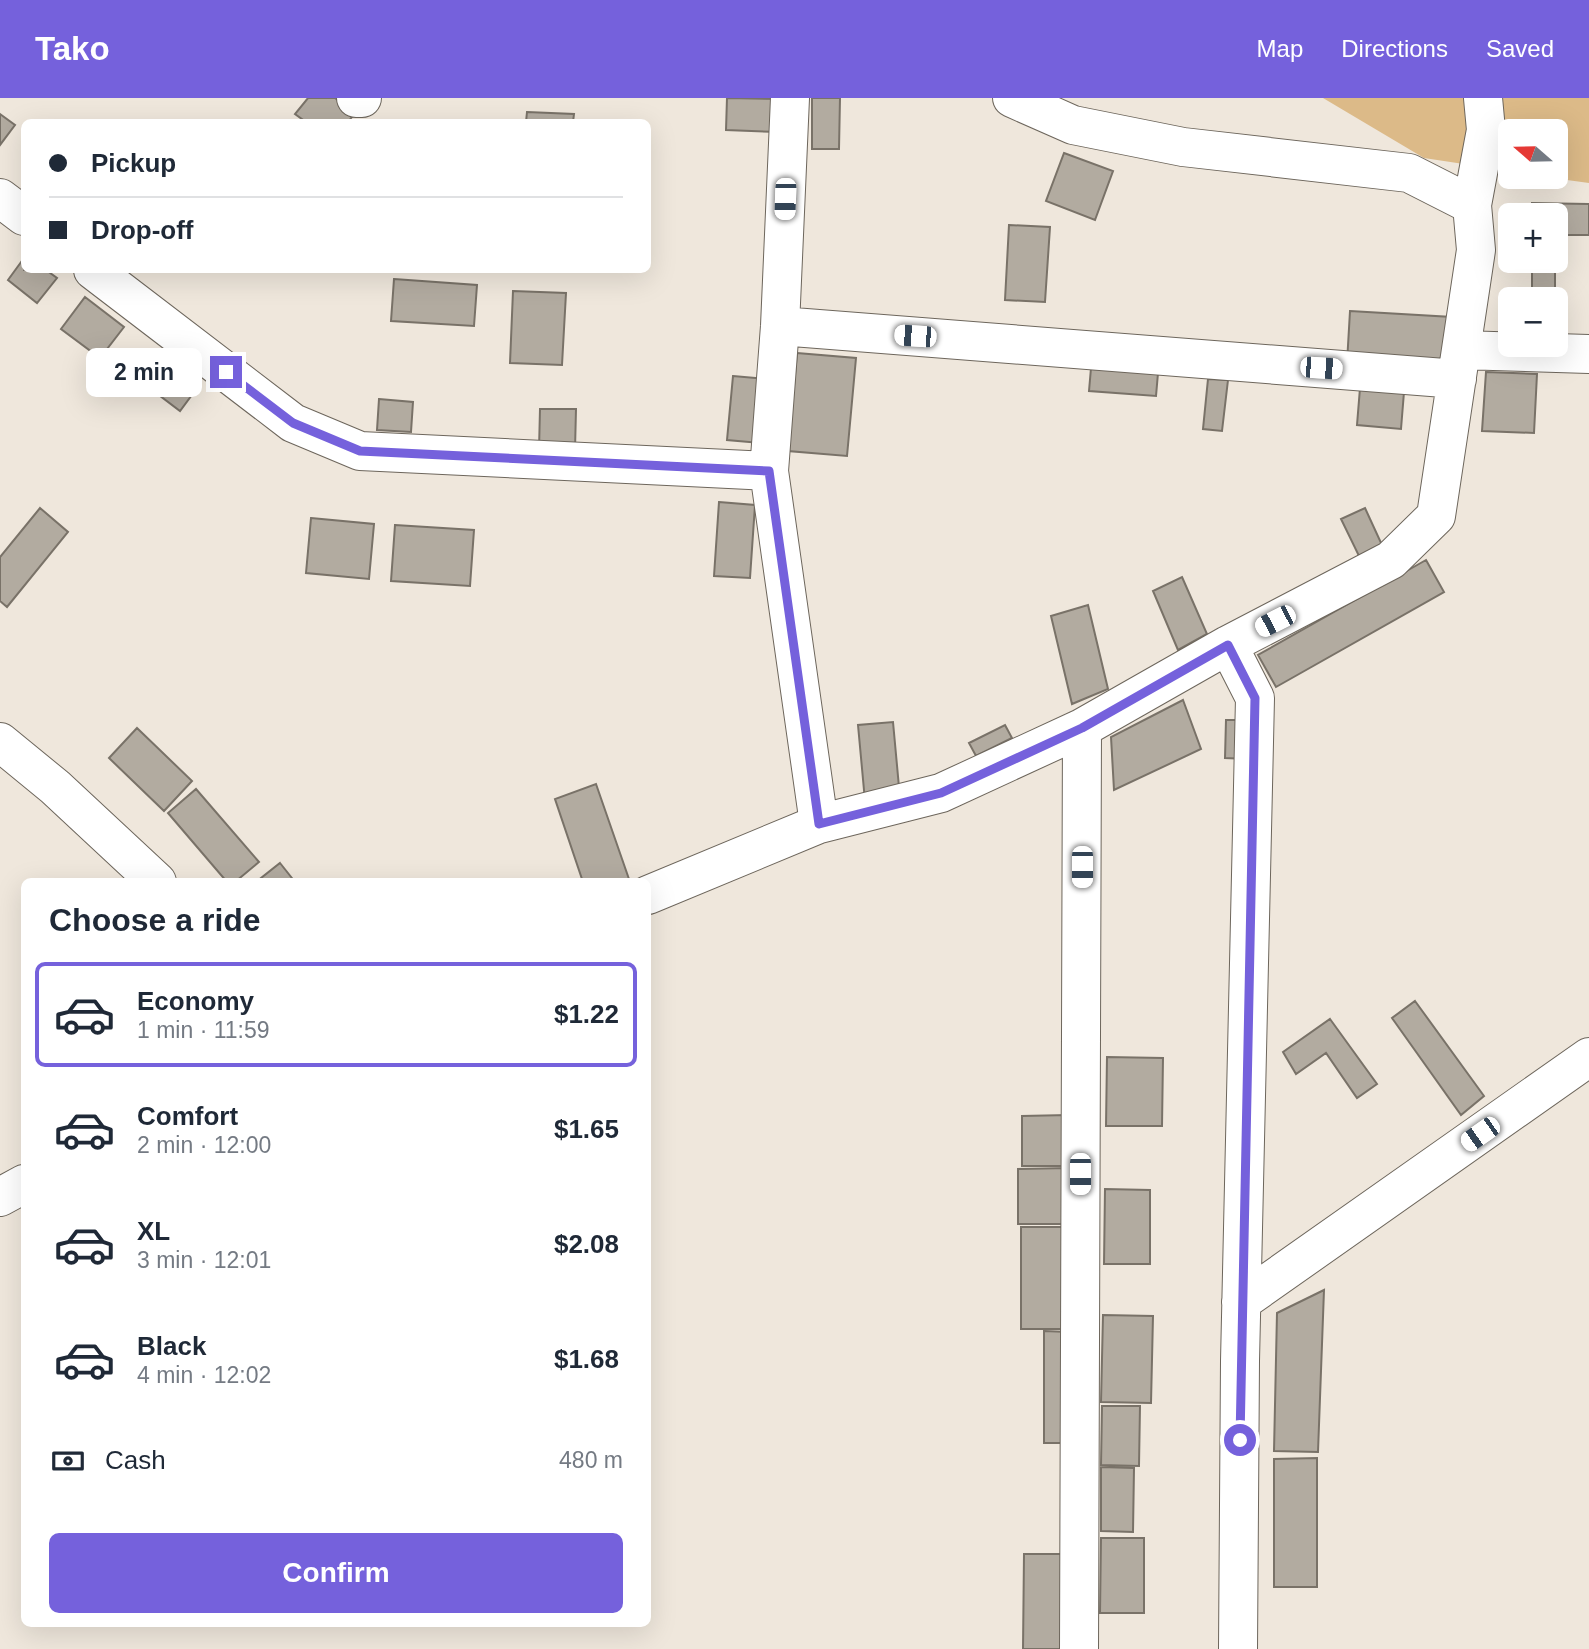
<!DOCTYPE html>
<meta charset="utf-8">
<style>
:root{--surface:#fff;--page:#f2f2f3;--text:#1f2937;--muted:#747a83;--line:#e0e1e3;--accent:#7561dc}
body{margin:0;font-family:Arial,sans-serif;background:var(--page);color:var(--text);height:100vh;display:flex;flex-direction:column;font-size:26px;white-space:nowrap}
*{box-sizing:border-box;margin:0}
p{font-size:23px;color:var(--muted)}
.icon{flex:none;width:38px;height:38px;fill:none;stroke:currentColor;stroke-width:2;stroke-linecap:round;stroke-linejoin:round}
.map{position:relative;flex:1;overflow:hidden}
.sheet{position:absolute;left:21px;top:780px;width:630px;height:749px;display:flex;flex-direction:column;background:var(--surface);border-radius:10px;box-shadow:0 7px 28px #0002}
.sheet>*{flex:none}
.banner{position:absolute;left:21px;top:21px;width:630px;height:154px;border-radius:10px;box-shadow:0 7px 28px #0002;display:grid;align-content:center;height:154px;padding:0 28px;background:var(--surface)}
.needle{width:46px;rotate:290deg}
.buttons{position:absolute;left:1498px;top:21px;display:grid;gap:14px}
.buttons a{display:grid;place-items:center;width:70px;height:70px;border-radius:10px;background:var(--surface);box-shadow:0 7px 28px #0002;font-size:35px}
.end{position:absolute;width:32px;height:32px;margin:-16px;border:9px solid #7561dc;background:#fff;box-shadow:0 0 0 4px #fff}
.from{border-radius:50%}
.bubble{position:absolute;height:49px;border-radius:10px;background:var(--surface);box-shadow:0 7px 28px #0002;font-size:23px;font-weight:700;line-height:49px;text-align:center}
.car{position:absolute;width:21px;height:42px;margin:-21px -10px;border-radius:9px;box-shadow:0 0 5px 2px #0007;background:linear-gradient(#fff 24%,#345 0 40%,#fff 0 76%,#345 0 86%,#fff 0)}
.banner b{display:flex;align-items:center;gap:24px;height:66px;font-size:26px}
.banner b+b{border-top:2px solid var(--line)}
.banner i{width:18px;height:18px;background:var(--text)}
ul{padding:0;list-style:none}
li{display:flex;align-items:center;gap:21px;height:105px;margin:0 14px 10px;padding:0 14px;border:4px solid transparent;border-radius:10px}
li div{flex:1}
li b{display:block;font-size:26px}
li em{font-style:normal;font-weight:700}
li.current{border-color:var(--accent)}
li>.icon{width:63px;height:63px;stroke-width:1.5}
h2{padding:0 28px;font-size:32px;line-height:84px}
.pay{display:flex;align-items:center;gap:18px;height:77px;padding:0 28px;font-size:26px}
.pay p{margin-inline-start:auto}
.primary-button{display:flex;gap:14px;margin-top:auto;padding:14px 28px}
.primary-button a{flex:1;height:80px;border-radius:10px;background:var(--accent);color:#fff;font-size:28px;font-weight:700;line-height:80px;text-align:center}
header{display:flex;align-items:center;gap:42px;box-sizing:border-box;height:98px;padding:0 35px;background:var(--accent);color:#fff}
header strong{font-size:33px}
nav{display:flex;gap:38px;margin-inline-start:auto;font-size:24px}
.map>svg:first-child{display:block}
.green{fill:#dcba88}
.building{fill:#b2aba0;stroke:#797268;stroke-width:2}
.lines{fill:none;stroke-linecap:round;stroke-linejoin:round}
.minor-casing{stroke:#6d665c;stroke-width:40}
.minor{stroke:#fff;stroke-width:38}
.route{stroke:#7561dc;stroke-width:9}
</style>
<header>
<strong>Tako</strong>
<nav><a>Map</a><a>Directions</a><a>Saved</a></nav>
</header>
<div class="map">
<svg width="1589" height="1551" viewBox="0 0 1589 1551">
<rect width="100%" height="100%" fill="#efe7dc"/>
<!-- green -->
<path class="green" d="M1323 0H1589V85L1545 79H1556V33H1510V73L1424 60Z"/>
<!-- building -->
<path class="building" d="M308 0H335L355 15 348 24H306L295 16Z
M727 0 779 1 778 34 726 32Z
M812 0H840L839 51H812Z
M527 14 574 16 573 24H526Z
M0 16 15 27 0 47Z
M1064 55 1113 73 1095 122 1046 103Z
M1532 105 1589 106V137H1556V117H1532Z
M1009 127 1050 129 1045 204 1005 202Z
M24 160V172H46L57 180 37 205 8 182Z
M1532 163H1555V201H1532Z
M394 181 477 187 474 228 391 223Z
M513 193 566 195 562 267 510 265Z
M85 199 124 229 100 260 61 231Z
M1350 213 1452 219 1449 271 1347 265Z
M797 255 856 260 847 358 788 353Z
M171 265 200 286 180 313 151 291Z
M1091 270 1158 275 1156 298 1089 293Z
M1486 274 1537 276 1534 335 1482 333Z
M733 278 766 281 760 345 727 342Z
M1208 281 1228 282 1222 333 1203 331Z
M1360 290 1404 294 1401 331 1357 327Z
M379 301 413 304 411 334 377 332Z
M540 311H576L575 352H539Z
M719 404 755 407 750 480 714 478Z
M40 410 68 434 7 509 0 503V459Z
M1365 410 1382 447 1359 458 1341 421Z
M311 420 374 426 369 481 306 475Z
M395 427 474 432 470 488 391 483Z
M1426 462 1444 494 1276 589 1258 557Z
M1182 479 1207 536 1178 552 1153 493Z
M1088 507 1108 591 1072 606 1051 518Z
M1183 602 1201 651 1114 692 1111 639Z
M1226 622H1247V661L1225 660Z
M893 624 900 700 865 703 858 627Z
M1005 627 1012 640 976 658 969 645Z
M137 630 192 683 164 713 109 660Z
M596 686 630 784H583L555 701Z
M196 691 259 764 235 784H227L168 715Z
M280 765 295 784H256Z
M1415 903 1484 998 1461 1017 1392 920Z
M1330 921 1377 986 1357 1000 1326 955 1296 976 1283 954Z
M1107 959 1163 960 1162 1028H1106Z
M1068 1017V1068H1022V1018Z
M1068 1070 1069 1126H1018V1071Z
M1105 1091 1150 1092V1166H1104Z
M1021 1129H1069V1231H1021Z
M1324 1192 1318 1354 1274 1353 1277 1215Z
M1103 1217 1153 1218 1151 1305 1101 1304Z
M1044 1233 1069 1234 1068 1345H1044Z
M1102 1308H1140L1139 1368 1101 1367Z
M1317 1360V1489H1274V1361Z
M1101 1369 1134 1370 1133 1434 1101 1433Z
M1101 1440H1144V1515H1100Z
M1024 1456H1067L1066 1551H1023Z"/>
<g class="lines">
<defs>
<path id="minor" d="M356 0H362
M790 0 780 228 769 373 819 726
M1012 0 1073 27 1183 49 1409 75 1472 107
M0 100 24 118
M93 172 293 325 360 353 769 373
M780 228 1457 281
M1461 252 1589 256
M1228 547 1255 600 1240 1263 1238 1551
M0 644 55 689 157 784
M648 797 819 726 941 695 1082 630 1228 547 1391 462 1436 418 1476 152 1472 107 1486 32 1483 0
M0 1099 24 1086
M1241 1204 1589 959
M1079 1551 1082 630"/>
</defs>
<!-- minor casing -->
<use href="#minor" class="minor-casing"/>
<!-- minor -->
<use href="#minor" class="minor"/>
</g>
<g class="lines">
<!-- route -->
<path class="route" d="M226 274 293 325 360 353 769 373 819 726 941 695 1082 630 1228 547 1255 600 1240 1342"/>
</g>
</svg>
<div class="buttons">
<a><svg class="needle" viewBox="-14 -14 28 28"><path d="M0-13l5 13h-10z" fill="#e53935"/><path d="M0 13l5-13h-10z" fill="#747a83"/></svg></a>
<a>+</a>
<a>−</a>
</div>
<i class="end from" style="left:1240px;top:1342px"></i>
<i class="end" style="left:226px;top:274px"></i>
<div class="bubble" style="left:86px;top:250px;width:116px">2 min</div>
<i class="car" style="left:785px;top:101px;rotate:182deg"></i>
<i class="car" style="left:915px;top:238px;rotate:274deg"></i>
<i class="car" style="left:1321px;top:270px;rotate:94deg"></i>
<i class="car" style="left:1275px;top:523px;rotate:243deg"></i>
<i class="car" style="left:1082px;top:769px;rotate:180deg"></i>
<i class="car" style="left:1480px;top:1036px;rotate:235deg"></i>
<i class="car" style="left:1080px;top:1076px;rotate:180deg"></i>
<div class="banner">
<b><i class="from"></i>Pickup</b>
<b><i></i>Drop-off</b>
</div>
<section class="sheet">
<h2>Choose a ride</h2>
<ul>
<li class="current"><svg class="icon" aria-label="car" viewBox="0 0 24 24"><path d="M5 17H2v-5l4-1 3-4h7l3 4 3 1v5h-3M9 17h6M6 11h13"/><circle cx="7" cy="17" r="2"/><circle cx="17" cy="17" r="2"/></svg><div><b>Economy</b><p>1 min · 11:59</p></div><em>$1.22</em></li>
<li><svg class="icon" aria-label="car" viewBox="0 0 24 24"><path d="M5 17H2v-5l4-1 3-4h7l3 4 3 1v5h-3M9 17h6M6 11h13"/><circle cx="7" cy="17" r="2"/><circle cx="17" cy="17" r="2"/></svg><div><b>Comfort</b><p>2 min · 12:00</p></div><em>$1.65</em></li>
<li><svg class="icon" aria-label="car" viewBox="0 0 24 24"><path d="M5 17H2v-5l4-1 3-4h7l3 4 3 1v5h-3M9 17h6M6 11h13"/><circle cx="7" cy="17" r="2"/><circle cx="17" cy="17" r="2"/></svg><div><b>XL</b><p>3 min · 12:01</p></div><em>$2.08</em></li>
<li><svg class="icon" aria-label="car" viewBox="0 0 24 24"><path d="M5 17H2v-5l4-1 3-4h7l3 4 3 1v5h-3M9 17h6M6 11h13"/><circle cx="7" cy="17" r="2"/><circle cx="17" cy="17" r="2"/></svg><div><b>Black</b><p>4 min · 12:02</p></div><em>$1.68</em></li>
</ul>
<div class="pay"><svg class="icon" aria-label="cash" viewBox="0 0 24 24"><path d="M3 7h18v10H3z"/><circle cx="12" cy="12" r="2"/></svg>Cash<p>480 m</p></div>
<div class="primary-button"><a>Confirm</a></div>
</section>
</div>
